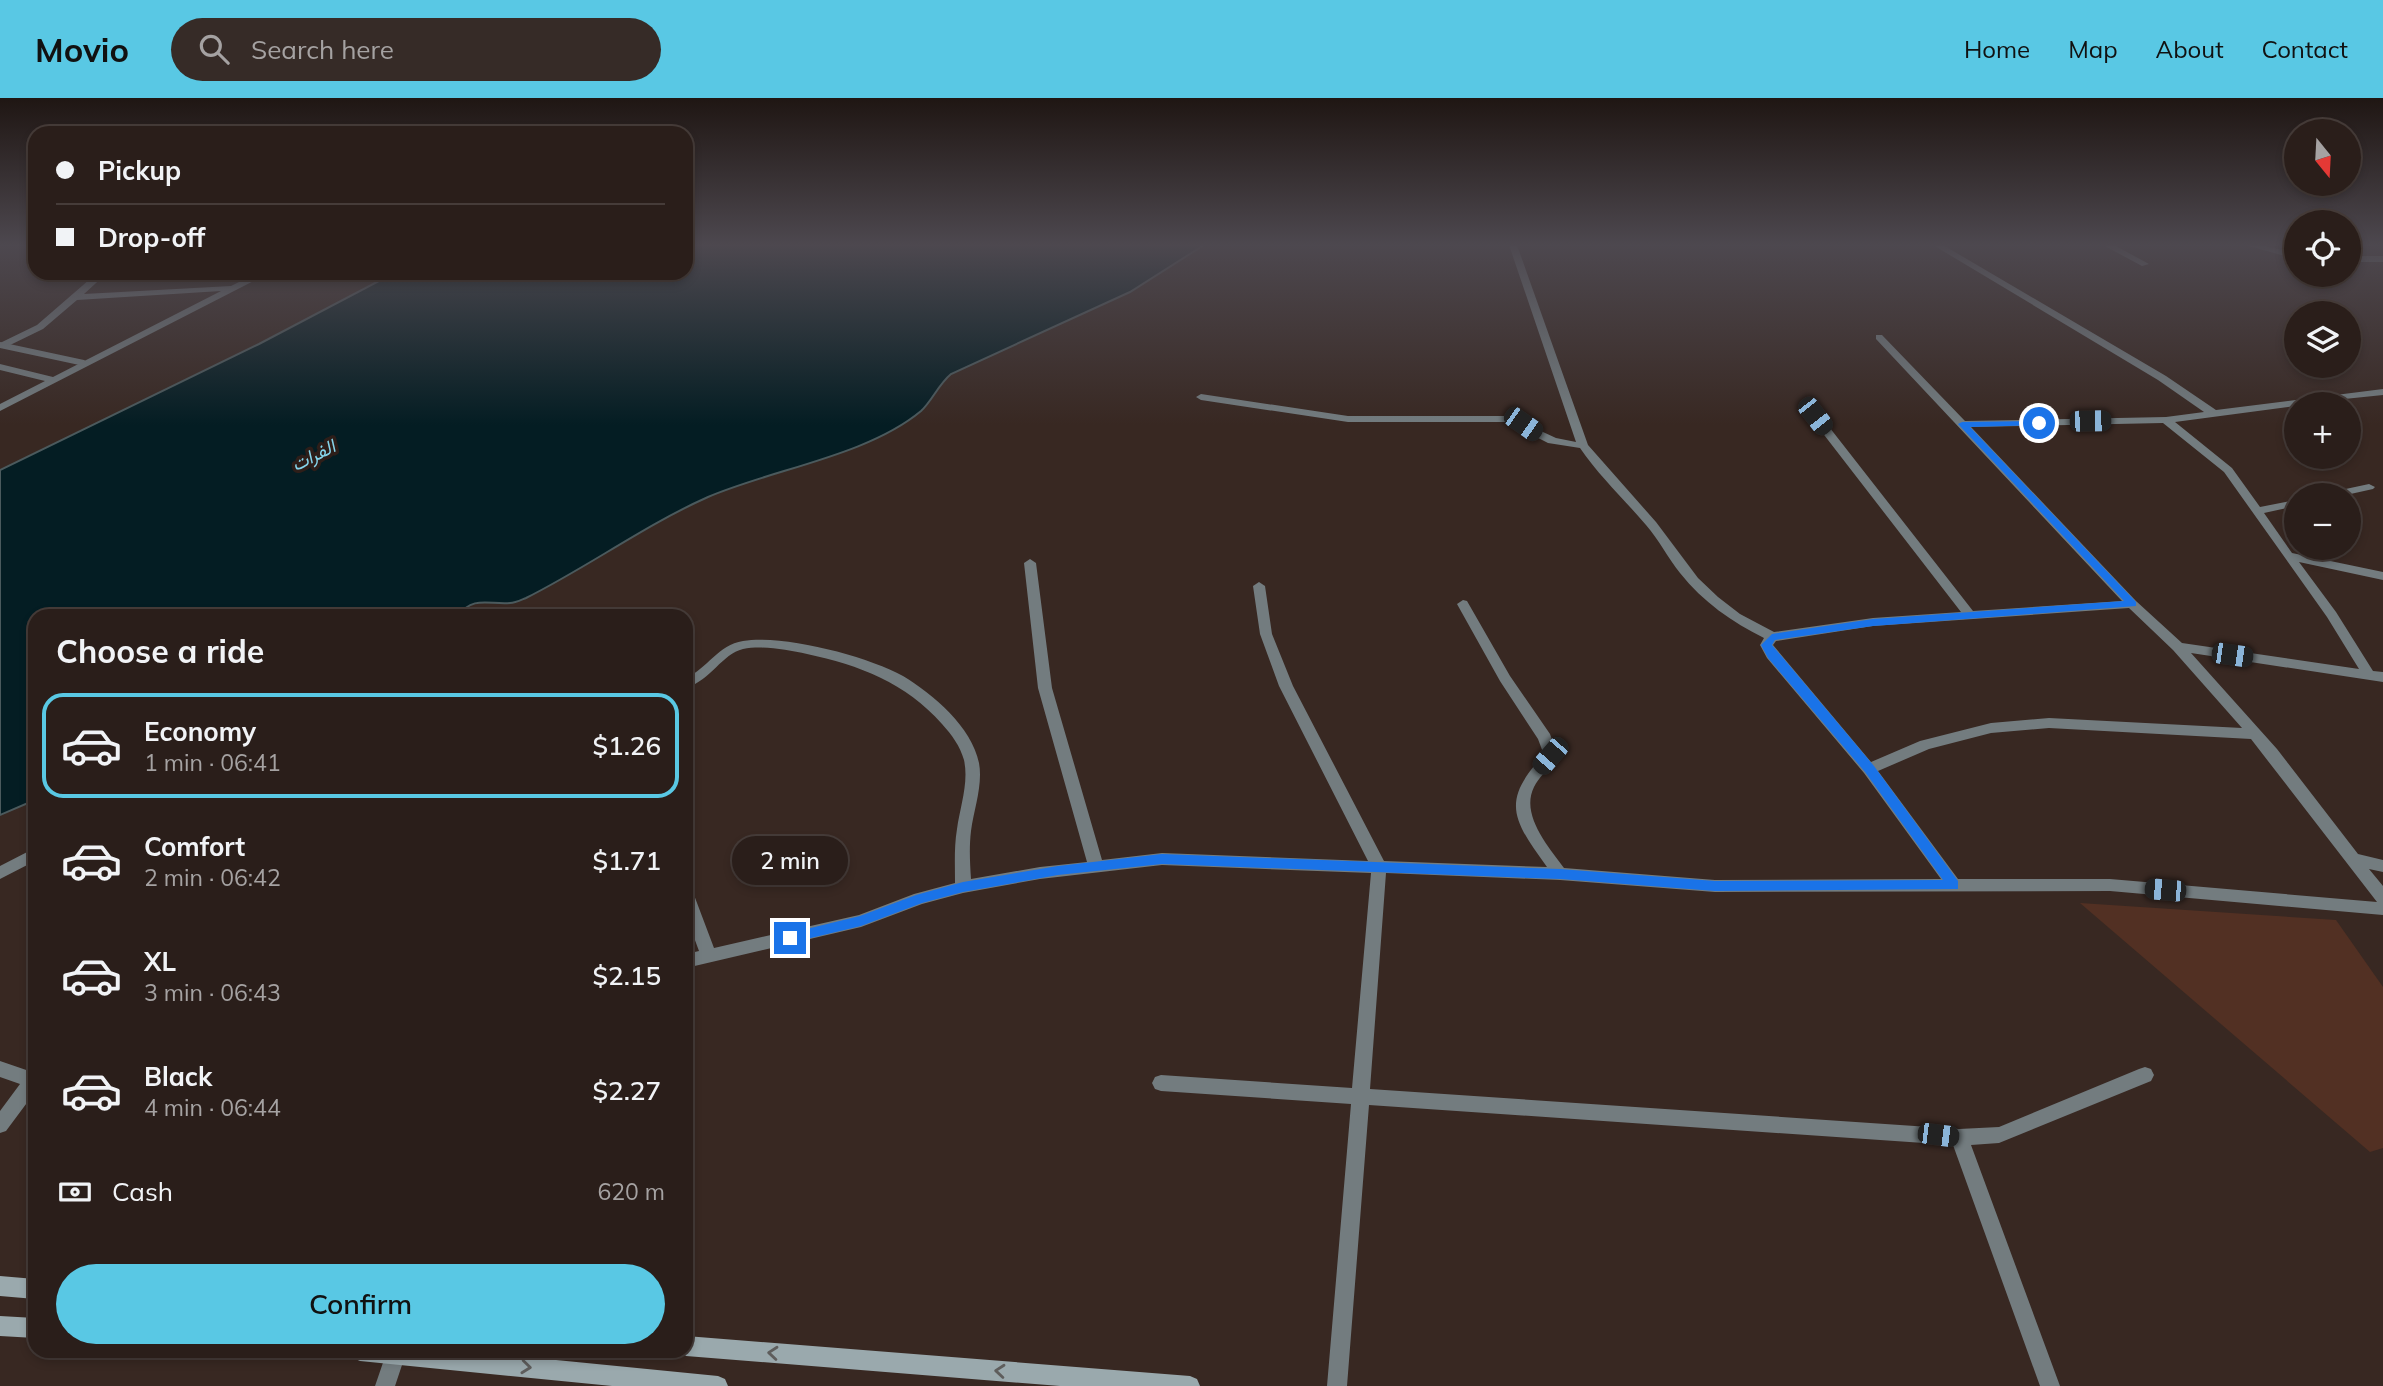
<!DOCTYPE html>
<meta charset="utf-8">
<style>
:root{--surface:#2a1e1a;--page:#362b27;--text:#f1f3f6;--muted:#a5a2a2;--line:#463c39;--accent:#59c8e4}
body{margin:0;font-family:Mulish,Vazirmatn,sans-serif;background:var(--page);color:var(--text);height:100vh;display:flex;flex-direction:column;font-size:26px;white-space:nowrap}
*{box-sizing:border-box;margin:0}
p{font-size:23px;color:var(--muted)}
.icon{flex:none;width:38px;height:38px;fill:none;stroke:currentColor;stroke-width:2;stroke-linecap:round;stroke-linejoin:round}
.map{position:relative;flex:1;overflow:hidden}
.side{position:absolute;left:28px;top:511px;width:665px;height:749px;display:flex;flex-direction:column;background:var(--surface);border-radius:21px;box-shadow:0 4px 10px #0003,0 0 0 2px var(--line)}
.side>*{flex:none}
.banner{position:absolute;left:28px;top:28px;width:665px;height:154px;border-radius:21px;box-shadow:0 4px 10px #0003,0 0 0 2px var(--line);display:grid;align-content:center;height:154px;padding:0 28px;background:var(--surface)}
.needle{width:46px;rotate:162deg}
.tools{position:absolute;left:2284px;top:21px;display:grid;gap:14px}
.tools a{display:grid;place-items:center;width:77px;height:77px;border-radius:50%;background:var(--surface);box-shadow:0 4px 10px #0003,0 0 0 2px var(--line);font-size:35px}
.end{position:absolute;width:32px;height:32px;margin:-16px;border:9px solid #1a73e8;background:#fff;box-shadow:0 0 0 4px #fff}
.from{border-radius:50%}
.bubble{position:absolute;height:49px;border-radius:24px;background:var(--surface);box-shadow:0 4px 10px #0003,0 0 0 2px var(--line);font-size:23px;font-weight:600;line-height:49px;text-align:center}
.car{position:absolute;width:21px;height:42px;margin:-21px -10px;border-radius:9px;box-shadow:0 0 5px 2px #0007;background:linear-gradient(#222 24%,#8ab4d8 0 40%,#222 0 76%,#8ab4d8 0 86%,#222 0)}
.banner b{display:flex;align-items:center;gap:24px;height:66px;font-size:26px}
.banner b+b{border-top:2px solid var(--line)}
.banner i{width:18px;height:18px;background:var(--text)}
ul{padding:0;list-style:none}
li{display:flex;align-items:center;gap:21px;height:105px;margin:0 14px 10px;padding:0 14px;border:4px solid transparent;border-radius:21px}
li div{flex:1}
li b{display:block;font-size:26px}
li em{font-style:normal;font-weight:600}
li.selected{border-color:var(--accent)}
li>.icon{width:63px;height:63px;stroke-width:1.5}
h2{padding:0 28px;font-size:32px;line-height:84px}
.pay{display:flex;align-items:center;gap:18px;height:77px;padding:0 28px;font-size:26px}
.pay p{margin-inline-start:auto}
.action{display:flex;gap:14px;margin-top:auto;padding:14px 28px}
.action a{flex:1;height:80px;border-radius:42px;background:var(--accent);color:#111;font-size:28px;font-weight:600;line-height:80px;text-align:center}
header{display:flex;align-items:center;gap:42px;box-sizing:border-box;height:98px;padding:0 35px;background:var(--accent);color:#111}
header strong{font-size:33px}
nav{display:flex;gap:38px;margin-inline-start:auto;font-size:24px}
.search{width:490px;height:63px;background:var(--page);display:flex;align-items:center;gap:18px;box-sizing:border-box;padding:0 24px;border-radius:38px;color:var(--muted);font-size:26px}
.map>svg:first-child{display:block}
.green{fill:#523023}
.water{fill:#041d23;stroke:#4b5a5d;stroke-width:2}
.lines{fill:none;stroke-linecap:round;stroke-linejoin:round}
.minor{fill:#737c7f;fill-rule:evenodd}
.tertiary{fill:#737c7f;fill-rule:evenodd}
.secondary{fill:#9aa9ad;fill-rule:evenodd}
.oneway{stroke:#5e5d5c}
.route{fill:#1a73e8}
.labels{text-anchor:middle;stroke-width:7;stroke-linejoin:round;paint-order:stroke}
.far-water-label{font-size:19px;font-style:italic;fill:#85d5eb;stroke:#2d1e19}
</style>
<header>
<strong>Movio</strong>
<div class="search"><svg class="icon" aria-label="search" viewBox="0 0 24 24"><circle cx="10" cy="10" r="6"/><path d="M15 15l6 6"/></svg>Search here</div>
<nav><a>Home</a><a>Map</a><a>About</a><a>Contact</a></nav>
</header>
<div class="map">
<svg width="2383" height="1288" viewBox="0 0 2383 1288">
<rect width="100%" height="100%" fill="#382822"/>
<!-- green -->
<path class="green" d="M2080 805 2336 822 2383 889V1050L2370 1054Z"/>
<!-- water -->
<path class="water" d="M686 147H1204L1130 194 951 276C938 287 932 303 921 313 867 358 773 371 708 399 645 427 588 469 526 500 521 502 515 505 510 505 490 507 473 497 458 518H35V702L0 717V372L259 246 394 175H686Z"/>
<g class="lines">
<!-- minor -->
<path class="minor" d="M1509 147H1517L1588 347 1656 424 1698 480 1718 499 1740 516 1774 534 1873 520 1961 514 1811 320V316H1819L1973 513 2122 503 1876 241V237H1882L1965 323 2166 319 2204 314 2158 282 1933 147H1943L2166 278 2216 312 2383 291V297L2296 306V308L2175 324 2232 370 2260 409 2296 402V408L2264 415 2292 455 2383 474V482L2299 464 2336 514 2373 573 2383 574V584L2191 555 2277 651 2358 756 2383 762V774L2369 771 2383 788V817L2110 793 1715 794 1560 782 1386 775 1370 991 1959 1031 1999 1029 2139 971 2145 969 2151 971 2154 977 2151 983 1999 1045 1971 1047 2060 1288H2040L1953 1047 1369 1007 1347 1288H1327L1351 1006 1161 993 1155 991 1152 985 1155 979 1161 977 1352 990 1371 775 1162 767 1040 781 963 795 922 806 861 829 686 870V856L699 853 686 818V791L692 793 694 797 714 850 859 817 914 796 955 785C955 767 954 749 957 731 960 709 969 685 964 662 960 648 952 637 942 626 906 585 859 567 807 556 787 552 763 547 743 551 722 556 711 582 686 590V580C708 570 718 547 743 543 783 536 867 558 903 578 933 596 972 629 979 665 983 687 974 711 971 733 969 750 970 765 971 781L1040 769 1087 764 1038 590 1024 465 1030 461 1036 465 1052 590 1102 762 1162 755 1368 763 1279 588 1260 536 1253 488 1259 484 1265 488 1272 536 1293 588 1384 763 1547 769C1513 722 1500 703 1544 657L1538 641 1500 583 1457 506 1463 502 1467 503 1510 578 1550 636 1558 658C1551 669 1540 677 1534 689 1520 717 1549 749 1564 770L1715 782 1941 781 1864 675 1767 560 1760 547 1764 540C1732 524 1703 504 1680 475 1668 460 1659 442 1646 427 1624 401 1599 378 1580 350L1548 345 1507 324H1348L1201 302 1196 299 1201 296 1348 318H1508L1556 340 1576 344ZM2163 325 2224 374 2327 519 2359 571 2182 545 2136 503 1971 329ZM2129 510 2173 552 2242 630 2049 620 1991 625 1920 643 1871 664 1773 547 1776 543 1873 528ZM2049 630 2251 641 2377 804 2110 781H1958L1878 673 1929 651 1991 635Z
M2103 147H2114L2149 166 2142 168Z
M2245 147H2260L2296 155V161Z
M2348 158H2383V164H2348Z
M97 175H107L84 196 231 188 257 175H269L0 313V306L45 283 0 272V266L53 279 221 193 77 202 43 231 6 249H0V245L37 227Z
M2369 386 2375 389 2373 391 2346 397H2325L2327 395Z
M0 963 35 975V994L6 1033 0 1035V1013L20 986 0 979Z
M387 1253H405L406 1255 395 1288H375Z"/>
<!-- tertiary -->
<path class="tertiary" d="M0 244 84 262 89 265 84 268 0 250Z
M35 750V763L0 781V768Z"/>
<!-- secondary -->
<path class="secondary" d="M0 1178 35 1181V1201L0 1198Z
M0 1218 35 1220V1240L0 1238Z
M686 1238 1190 1278 1197 1281 1200 1288H1060L686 1258 678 1253H686Z
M350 1253H465L718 1278 725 1281 728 1288H612L360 1263 353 1260Z"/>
</g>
<!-- one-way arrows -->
<defs><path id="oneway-chevron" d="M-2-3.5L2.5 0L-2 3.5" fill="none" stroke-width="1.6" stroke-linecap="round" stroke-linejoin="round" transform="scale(1.75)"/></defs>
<g class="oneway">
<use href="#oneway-chevron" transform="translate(773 1255) rotate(-175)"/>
<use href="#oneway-chevron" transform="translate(526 1269) rotate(6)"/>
<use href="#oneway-chevron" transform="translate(1000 1273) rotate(-175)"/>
</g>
<!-- sky -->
<linearGradient id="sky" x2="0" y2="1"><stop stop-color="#1f1613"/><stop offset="0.45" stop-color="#4d484f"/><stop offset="1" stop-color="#4d484f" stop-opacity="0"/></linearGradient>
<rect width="2383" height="327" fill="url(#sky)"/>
<!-- route -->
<path class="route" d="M2042 323 2039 327 1970 329 2136 504V508L1873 528 1775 542 1772 547 1874 668 1958 783V791L1715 793 1560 781 1162 766 1058 777 963 794 922 805 861 828 790 845 784 840 790 835 860 818 916 797 963 784 1058 768 1162 756 1560 771 1715 783 1943 782 1865 674 1768 560 1761 547 1772 536 1873 521 2124 503 1958 326 1962 324Z"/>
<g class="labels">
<!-- far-water labels -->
<g class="far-water-label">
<text transform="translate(313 357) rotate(-27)" y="7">الفرات</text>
</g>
</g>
</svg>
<div class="tools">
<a><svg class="needle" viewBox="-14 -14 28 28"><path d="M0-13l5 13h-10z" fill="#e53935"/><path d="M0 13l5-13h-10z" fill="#a5a2a2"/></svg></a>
<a><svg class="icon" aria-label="locate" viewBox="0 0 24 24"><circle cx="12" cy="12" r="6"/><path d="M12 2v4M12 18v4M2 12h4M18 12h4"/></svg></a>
<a><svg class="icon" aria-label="layers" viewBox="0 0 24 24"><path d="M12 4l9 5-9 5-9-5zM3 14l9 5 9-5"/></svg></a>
<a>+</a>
<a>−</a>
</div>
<i class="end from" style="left:2039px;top:325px"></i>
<i class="end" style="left:790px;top:840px"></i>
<div class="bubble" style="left:732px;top:738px;width:116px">2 min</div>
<i class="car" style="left:1815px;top:318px;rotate:142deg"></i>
<i class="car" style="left:2090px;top:323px;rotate:89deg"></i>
<i class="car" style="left:1523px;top:326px;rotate:125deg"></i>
<i class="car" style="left:2232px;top:557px;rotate:98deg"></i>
<i class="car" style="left:1550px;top:658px;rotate:221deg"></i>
<i class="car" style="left:2165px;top:792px;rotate:275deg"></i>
<i class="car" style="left:1938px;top:1037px;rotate:97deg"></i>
<div class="banner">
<b><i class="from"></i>Pickup</b>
<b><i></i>Drop-off</b>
</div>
<section class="side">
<h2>Choose a ride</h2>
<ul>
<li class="selected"><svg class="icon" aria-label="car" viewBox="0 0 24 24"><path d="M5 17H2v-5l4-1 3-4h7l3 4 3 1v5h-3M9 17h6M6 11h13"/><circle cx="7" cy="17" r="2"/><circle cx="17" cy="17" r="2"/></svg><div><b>Economy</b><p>1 min · 06:41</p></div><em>$1.26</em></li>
<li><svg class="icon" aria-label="car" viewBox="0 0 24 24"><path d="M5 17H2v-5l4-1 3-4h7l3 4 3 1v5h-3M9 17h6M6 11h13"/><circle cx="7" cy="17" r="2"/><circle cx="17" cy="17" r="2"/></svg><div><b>Comfort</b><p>2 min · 06:42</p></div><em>$1.71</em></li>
<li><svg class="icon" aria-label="car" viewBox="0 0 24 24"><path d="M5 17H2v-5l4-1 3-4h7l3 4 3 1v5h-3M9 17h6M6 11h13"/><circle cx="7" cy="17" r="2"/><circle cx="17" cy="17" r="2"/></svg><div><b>XL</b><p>3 min · 06:43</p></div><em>$2.15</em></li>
<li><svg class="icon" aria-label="car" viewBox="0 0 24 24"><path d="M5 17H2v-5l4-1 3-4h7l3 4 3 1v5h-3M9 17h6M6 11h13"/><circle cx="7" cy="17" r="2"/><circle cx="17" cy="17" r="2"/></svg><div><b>Black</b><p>4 min · 06:44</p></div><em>$2.27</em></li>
</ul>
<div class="pay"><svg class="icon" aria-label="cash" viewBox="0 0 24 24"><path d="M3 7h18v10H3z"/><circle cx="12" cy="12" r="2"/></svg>Cash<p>620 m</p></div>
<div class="action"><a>Confirm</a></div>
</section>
</div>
